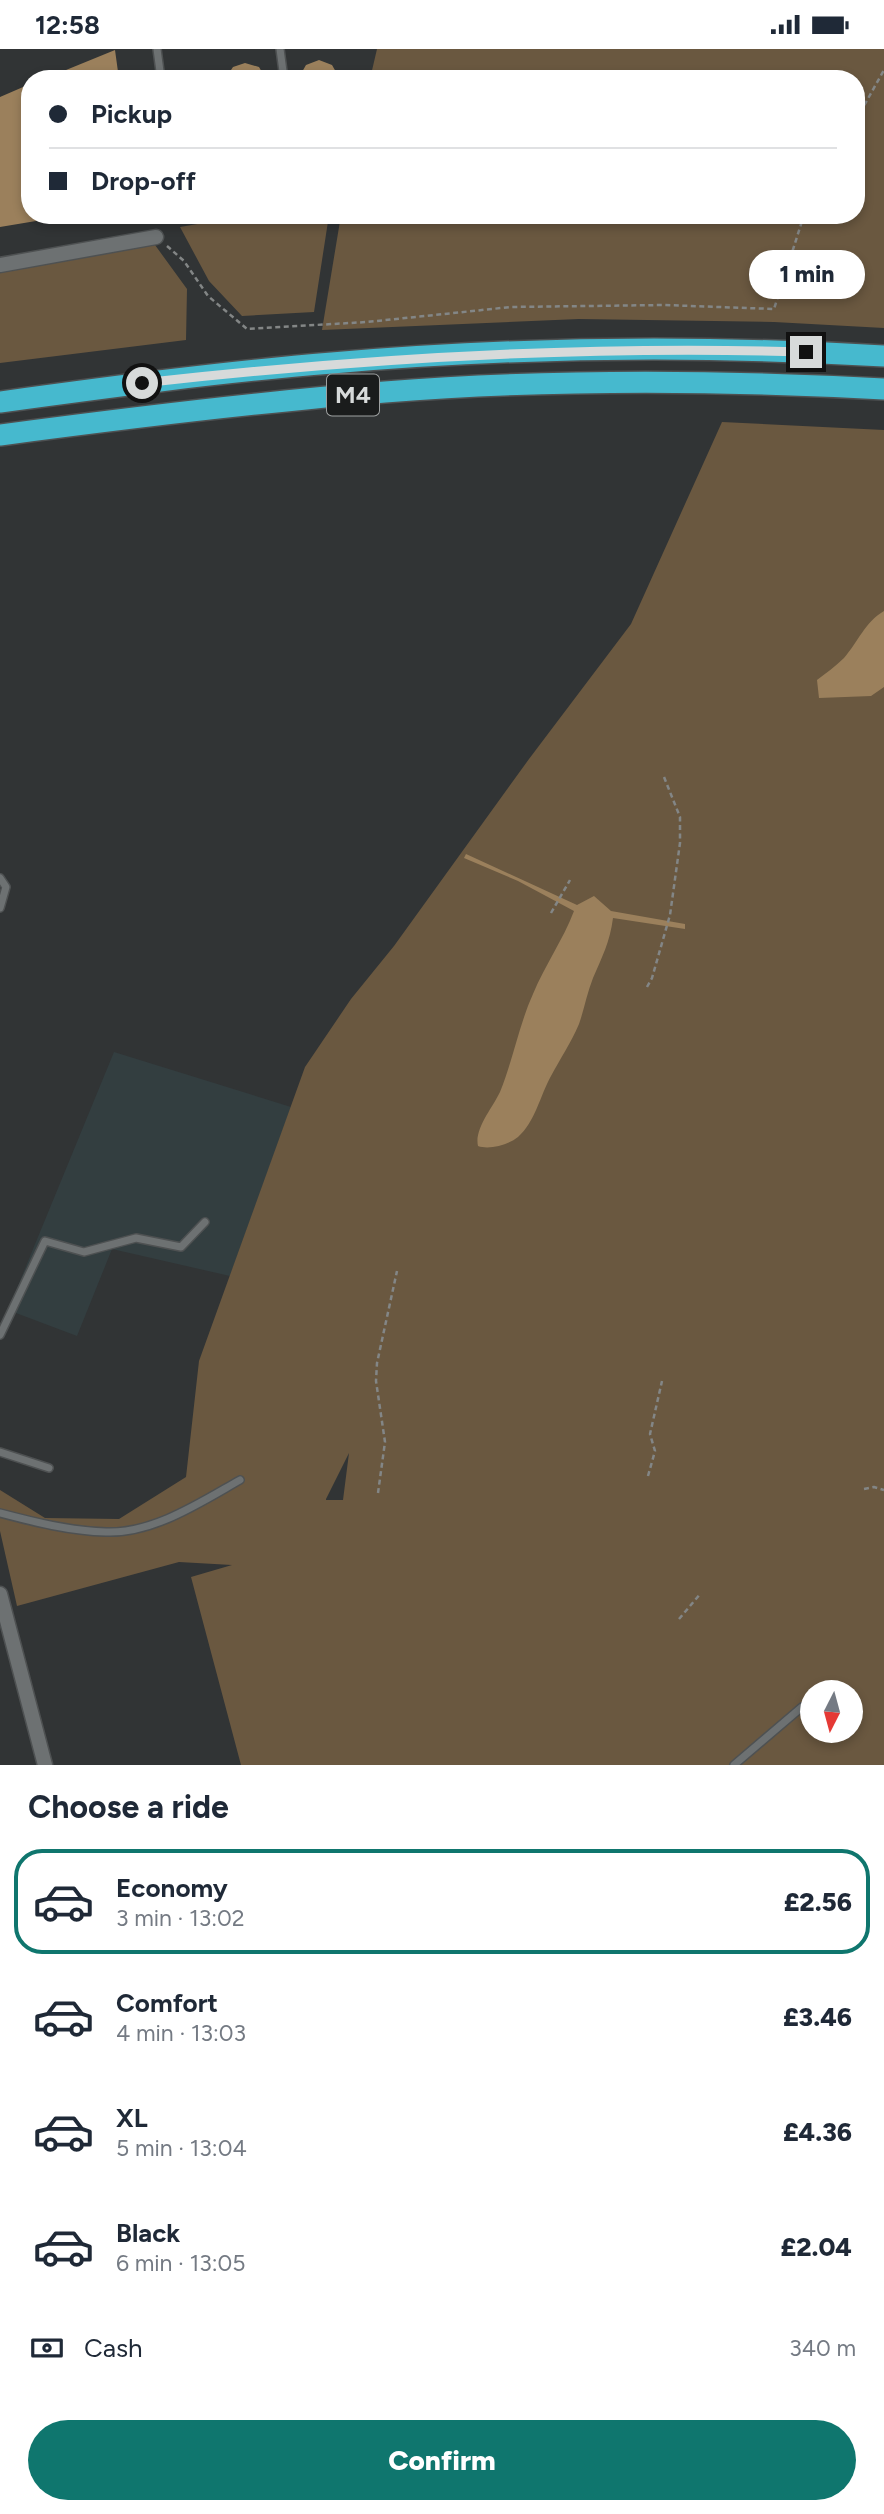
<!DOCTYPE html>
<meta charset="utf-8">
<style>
:root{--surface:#fff;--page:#f2f2f3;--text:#1f2937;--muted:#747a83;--line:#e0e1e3;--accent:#0f766e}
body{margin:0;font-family:Figtree,sans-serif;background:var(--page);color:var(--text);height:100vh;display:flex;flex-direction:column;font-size:26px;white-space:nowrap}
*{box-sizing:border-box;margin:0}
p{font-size:23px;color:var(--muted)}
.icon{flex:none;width:38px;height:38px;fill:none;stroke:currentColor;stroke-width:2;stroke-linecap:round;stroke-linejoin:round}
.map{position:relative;height:1716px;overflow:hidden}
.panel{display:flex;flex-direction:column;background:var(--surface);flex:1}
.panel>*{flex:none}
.banner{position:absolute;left:21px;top:21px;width:844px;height:154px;border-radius:28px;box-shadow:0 4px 10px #0003;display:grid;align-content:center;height:154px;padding:0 28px;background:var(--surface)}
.needle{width:46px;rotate:186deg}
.tools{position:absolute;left:800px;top:1631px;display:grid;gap:14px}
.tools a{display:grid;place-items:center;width:63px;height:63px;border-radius:50%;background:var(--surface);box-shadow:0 4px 10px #0003;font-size:35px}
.end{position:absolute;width:32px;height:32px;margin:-16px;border:9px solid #d7dada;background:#111;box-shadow:0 0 0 4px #111}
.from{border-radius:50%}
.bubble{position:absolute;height:49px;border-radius:24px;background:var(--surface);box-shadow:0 4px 10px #0003;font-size:23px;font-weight:800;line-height:49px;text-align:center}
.banner b{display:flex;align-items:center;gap:24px;height:66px;font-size:26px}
.banner b+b{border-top:2px solid var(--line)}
.banner i{width:18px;height:18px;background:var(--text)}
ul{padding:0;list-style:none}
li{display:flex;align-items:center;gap:21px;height:105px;margin:0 14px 10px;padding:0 14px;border:4px solid transparent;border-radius:28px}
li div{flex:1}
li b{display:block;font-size:26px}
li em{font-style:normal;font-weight:800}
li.on{border-color:var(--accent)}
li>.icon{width:63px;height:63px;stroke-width:1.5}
h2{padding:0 28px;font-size:32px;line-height:84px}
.pay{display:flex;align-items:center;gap:18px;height:77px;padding:0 28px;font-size:26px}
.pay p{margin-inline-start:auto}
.action{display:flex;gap:14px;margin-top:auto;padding:14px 28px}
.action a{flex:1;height:80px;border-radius:42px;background:var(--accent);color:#fff;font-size:28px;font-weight:800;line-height:80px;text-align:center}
.status{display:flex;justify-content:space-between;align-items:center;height:49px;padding:0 35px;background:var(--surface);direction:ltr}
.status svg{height:19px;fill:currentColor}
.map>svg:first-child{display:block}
.built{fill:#333e40}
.green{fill:#6a5840;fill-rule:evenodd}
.water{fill:#9b805c}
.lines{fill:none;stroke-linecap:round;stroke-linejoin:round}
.service-casing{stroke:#4e5152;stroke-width:10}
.minor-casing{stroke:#4e5152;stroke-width:17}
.motorway-casing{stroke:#4e5152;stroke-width:24}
.path{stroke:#838686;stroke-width:2.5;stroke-dasharray:5 3.5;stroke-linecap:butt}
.service{stroke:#6d7172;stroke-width:7}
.minor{stroke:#6d7172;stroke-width:14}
.motorway{stroke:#46b9ce;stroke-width:21}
.route{stroke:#d7dada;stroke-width:9}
.labels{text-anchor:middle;stroke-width:5;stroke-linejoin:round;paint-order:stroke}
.shield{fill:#1a1c1c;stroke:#9ea1a1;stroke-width:2}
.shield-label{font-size:24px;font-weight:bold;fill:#d7dada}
</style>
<div class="status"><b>12:58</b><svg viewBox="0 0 49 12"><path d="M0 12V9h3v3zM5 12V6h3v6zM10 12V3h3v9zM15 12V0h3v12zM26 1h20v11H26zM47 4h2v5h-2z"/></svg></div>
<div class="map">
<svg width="884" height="1716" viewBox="0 0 884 1716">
<rect width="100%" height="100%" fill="#313435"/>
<!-- built -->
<path class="built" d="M114 1003 291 1058 230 1227 112 1200 77 1287 8 1261Z"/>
<!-- green -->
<path class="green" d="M377 0H884V279L774 273 579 270 322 281 341 166H856V30H370Z
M250 166H329L314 263 242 267 209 232 180 178Z
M155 196 187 240 186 291 0 314V222Z
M722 373 884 381V1716H241L191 1528 232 1516 179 1513 17 1557 0 1482V1441L45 1469 119 1470 186 1428 199 1312 305 1018 351 950 394 897 529 710 631 575ZM349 1404 343 1451H326V1450ZM812 1643H850V1682H812Z"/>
<!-- water -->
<path class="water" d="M115 1 119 30H44Z
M319 11 332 16 340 30H298L306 16Z
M245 14 259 18 266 30H225L233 18Z
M30 35V166H72L0 178V48Z
M884 562V638L871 647 819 649 817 631C826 624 836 617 844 609 858 593 865 573 884 562Z
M466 805 577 856 594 847 611 862 685 875V880L613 869C610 893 602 908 593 929 587 944 584 961 579 975 571 994 560 1010 551 1027 540 1047 535 1073 518 1088 508 1096 489 1101 478 1097 474 1080 493 1058 500 1043 513 1011 519 976 533 945 545 916 563 891 574 862L518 832 464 809Z"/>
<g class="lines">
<defs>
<path id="service" d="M157 0 161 30
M280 0 284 30
M0 829 6 838 0 859
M0 1286 45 1192 84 1203 136 1189 181 1198 205 1173
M0 1403 49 1419
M0 1464C34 1473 70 1482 106 1483 153 1485 201 1453 240 1431
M734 1716 802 1658"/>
<path id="minor" d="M0 216 156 188
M0 1545 45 1716"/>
<path id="motorway" d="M0 353C110 338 221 323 332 314 516 298 700 296 884 307
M0 386C128 369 256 353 385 343 550 330 719 331 884 340"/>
</defs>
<!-- service casing -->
<use href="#service" class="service-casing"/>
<!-- minor casing -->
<use href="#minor" class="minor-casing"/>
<!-- motorway casing -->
<use href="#motorway" class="motorway-casing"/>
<!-- path -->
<path class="path" d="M856 71 884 21
M167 197 184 212 208 247 247 280 367 273 511 258 665 256 774 260 804 166
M551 864 570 831
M647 938 652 929 670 866 680 794V768L664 728
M648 1427 655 1402 650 1385 662 1332
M864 1440 874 1438 884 1441
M378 1444 385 1393 376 1332 377 1314 397 1222
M679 1570 701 1544"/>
<!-- service -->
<use href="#service" class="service"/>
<!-- minor -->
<use href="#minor" class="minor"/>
<!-- motorway -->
<use href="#motorway" class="motorway"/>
</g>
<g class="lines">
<!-- route -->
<path class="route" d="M142 334C364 309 583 296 806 303"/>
</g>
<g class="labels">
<!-- shield labels -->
<rect class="shield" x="327" y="325.5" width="52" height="41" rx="5"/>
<g class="shield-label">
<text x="353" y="354">M4</text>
</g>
</g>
</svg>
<div class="tools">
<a><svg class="needle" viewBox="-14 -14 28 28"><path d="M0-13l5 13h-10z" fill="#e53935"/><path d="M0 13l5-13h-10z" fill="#747a83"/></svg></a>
</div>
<i class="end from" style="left:142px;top:334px"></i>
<i class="end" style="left:806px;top:303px"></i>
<div class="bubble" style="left:749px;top:201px;width:116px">1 min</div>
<div class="banner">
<b><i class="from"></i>Pickup</b>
<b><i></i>Drop-off</b>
</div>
</div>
<section class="panel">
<h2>Choose a ride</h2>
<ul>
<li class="on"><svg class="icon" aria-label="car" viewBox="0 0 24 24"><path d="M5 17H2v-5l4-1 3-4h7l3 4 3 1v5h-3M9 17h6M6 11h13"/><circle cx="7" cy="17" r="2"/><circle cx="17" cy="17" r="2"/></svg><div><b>Economy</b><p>3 min · 13:02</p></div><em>£2.56</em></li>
<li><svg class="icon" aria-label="car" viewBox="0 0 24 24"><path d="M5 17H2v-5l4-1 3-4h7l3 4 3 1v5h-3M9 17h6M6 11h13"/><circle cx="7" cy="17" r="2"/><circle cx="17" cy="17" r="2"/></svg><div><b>Comfort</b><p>4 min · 13:03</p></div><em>£3.46</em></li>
<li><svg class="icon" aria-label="car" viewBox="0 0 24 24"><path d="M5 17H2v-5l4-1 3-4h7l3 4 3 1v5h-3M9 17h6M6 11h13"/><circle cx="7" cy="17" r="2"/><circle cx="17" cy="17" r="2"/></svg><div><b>XL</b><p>5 min · 13:04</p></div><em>£4.36</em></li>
<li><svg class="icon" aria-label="car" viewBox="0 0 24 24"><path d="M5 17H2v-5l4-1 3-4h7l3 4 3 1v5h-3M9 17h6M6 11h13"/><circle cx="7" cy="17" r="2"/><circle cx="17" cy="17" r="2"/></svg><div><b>Black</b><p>6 min · 13:05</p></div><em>£2.04</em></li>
</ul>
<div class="pay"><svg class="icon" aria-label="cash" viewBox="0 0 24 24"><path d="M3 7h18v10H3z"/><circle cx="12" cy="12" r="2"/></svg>Cash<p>340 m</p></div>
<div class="action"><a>Confirm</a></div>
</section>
